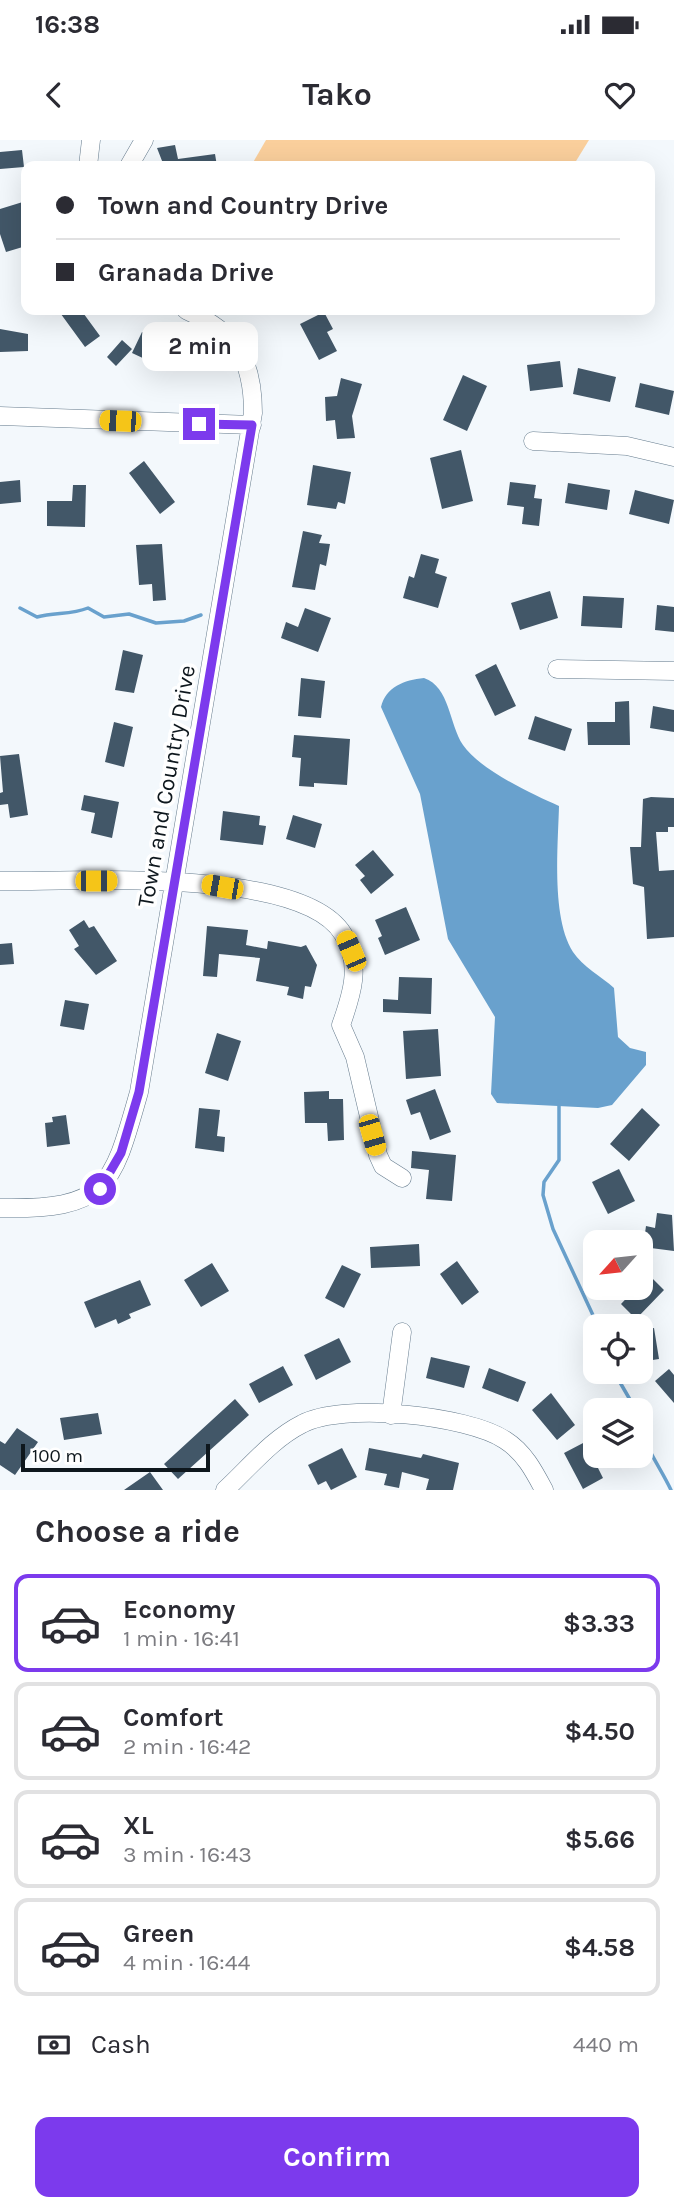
<!DOCTYPE html>
<meta charset="utf-8">
<style>
:root{--surface:#fff;--page:#f7f7f7;--text:#2b2b33;--muted:#7c7c81;--line:#e1e1e2;--accent:#7c3aed}
body{margin:0;font-family:Karla,sans-serif;background:var(--page);color:var(--text);height:100vh;display:flex;flex-direction:column;font-size:26px;white-space:nowrap}
*{box-sizing:border-box;margin:0}
p{font-size:23px;color:var(--muted)}
.icon{flex:none;width:38px;height:38px;fill:none;stroke:currentColor;stroke-width:2;stroke-linecap:round;stroke-linejoin:round}
.map{position:relative;height:1350px;overflow:hidden}
.sheet{display:flex;flex-direction:column;background:var(--surface);flex:1}
.sheet>*{flex:none}
.hud{position:absolute;left:21px;top:21px;width:634px;height:154px;border-radius:14px;box-shadow:0 7px 28px #0002;display:grid;align-content:center;height:154px;padding:0 35px;background:var(--surface)}
.needle{width:46px;rotate:243deg}
.fabs{position:absolute;left:583px;top:1090px;display:grid;gap:14px}
.fabs a{display:grid;place-items:center;width:70px;height:70px;border-radius:14px;background:var(--surface);box-shadow:0 7px 28px #0002;font-size:35px}
.scale{position:absolute;left:21px;bottom:18px;width:189px;box-sizing:border-box;padding-left:7px;border:4px solid #0e171d;border-top:0;font-size:19px;line-height:24px;white-space:nowrap;color:#0e171d;-webkit-text-stroke:5px #fff;paint-order:stroke}
.end{position:absolute;width:32px;height:32px;margin:-16px;border:9px solid #7c3aed;background:#fff;box-shadow:0 0 0 4px #fff}
.from{border-radius:50%}
.bubble{position:absolute;height:49px;border-radius:14px;background:var(--surface);box-shadow:0 7px 28px #0002;font-size:23px;font-weight:700;line-height:49px;text-align:center}
.car{position:absolute;width:21px;height:42px;margin:-21px -10px;border-radius:9px;box-shadow:0 0 5px 2px #0007;background:linear-gradient(#f5c518 24%,#345 0 40%,#f5c518 0 76%,#345 0 86%,#f5c518 0)}
.hud b{display:flex;align-items:center;gap:24px;height:66px;font-size:26px}
.hud b+b{border-top:2px solid var(--line)}
.hud i{width:18px;height:18px;background:var(--text)}
ul{padding:0;list-style:none}
li{display:flex;align-items:center;gap:21px;height:98px;margin:0 14px 10px;padding:0 21px;border:4px solid var(--line);border-radius:14px}
li div{flex:1}
li b{display:block;font-size:26px}
li em{font-style:normal;font-weight:700}
li.on{border-color:var(--accent)}
li>.icon{width:63px;height:63px;stroke-width:1.5}
h2{padding:0 35px;font-size:32px;line-height:84px}
.pay{display:flex;align-items:center;gap:18px;height:77px;padding:0 35px;font-size:26px}
.pay p{margin-inline-start:auto}
.action{display:flex;gap:14px;margin-top:auto;padding:14px 35px}
.action a{flex:1;height:80px;border-radius:14px;background:var(--accent);color:#fff;font-size:28px;font-weight:700;line-height:80px;text-align:center}
.status{display:flex;justify-content:space-between;align-items:center;height:49px;padding:0 35px;background:var(--surface);direction:ltr}
.status svg{height:19px;fill:currentColor}
header{display:flex;justify-content:space-between;align-items:center;height:91px;padding:0 35px;background:var(--surface);font-size:32px;font-weight:700}
.map>svg:first-child{display:block}
.green{fill:#facf9c}
.water{fill:#69a1cd}
.lines{fill:none;stroke-linecap:round;stroke-linejoin:round}
.stream{stroke:#69a1cd;stroke-width:3.5}
.building{fill:#425768}
.minor-casing{stroke:#657b8d;stroke-width:19}
.minor{stroke:#fff;stroke-width:18}
.route{stroke:#7c3aed;stroke-width:9}
.labels{text-anchor:middle;stroke-width:7;stroke-linejoin:round;paint-order:stroke}
.street-label{font-size:23px;fill:#0e171d;stroke:#fff}
</style>
<div class="status"><b>16:38</b><svg viewBox="0 0 49 12"><path d="M0 12V9h3v3zM5 12V6h3v6zM10 12V3h3v9zM15 12V0h3v12zM26 1h20v11H26zM47 4h2v5h-2z"/></svg></div>
<header><svg class="icon" aria-label="back" viewBox="0 0 24 24"><path d="M15 5l-7 7 7 7"/></svg>Tako<svg class="icon" aria-label="heart" viewBox="0 0 24 24"><path d="M12 20l-8-8c-3-5 5-10 8-4 3-6 11-1 8 4z"/></svg></header>
<div class="map">
<svg width="674" height="1350" viewBox="0 0 674 1350">
<rect width="100%" height="100%" fill="#f3f8fc"/>
<!-- green -->
<path class="green" d="M266 0H589L573 26H251Z"/>
<!-- water -->
<path class="water" d="M424 538C450 547 449 584 463 605 480 630 532 654 559 666 558 706 551 778 573 812 582 826 602 837 614 848L618 897 630 908 646 912V925L612 965 598 968 497 963 491 954 495 877 448 799 420 654 381 567C386 547 404 540 424 538Z"/>
<g class="lines">
<!-- stream -->
<path class="stream" d="M20 468 37 477C55 472 71 475 88 468L104 477 129 474 156 483 184 481 201 475
M559 961V1020L544 1042 543 1055 553 1089 598 1186
M614 1232 636 1270
M640 1283C644 1307 661 1328 671 1350"/>
</g>
<!-- building -->
<path class="building" d="M175 5 178 19 215 14 217 26H164L157 8Z
M22 10 24 27 0 29V12Z
M26 61V106L6 112 0 94V69Z
M58 170H81L100 196 85 207Z
M324 172 333 189 327 192 337 211 319 220 300 184Z
M0 189 28 194V211L0 212Z
M142 192 171 207 162 227 132 213Z
M122 200 132 209 116 226 107 217Z
M560 221 563 247 530 251 527 225Z
M578 228 616 237 610 262 573 254Z
M463 235 487 246 467 291 443 280Z
M341 238 362 244 352 276 355 298 337 299 335 280 326 281 325 257 337 256Z
M640 243 674 251 669 275 635 267Z
M461 310 473 361 442 369 430 318Z
M144 321 175 362 160 374 129 333Z
M313 325 351 332 345 364 338 362 336 369 307 365Z
M20 340 21 362 0 364V342Z
M510 342 536 345 534 358 542 359 539 386 522 384 524 367 507 365Z
M568 343 610 350 607 370 565 363Z
M73 345H86L85 387 47 386V361H72Z
M635 350 674 360 669 384 629 374Z
M303 391 322 395 319 403 330 404 326 426 320 424 315 450 292 447Z
M162 404 166 460 153 461 152 444 139 445 136 405Z
M421 414 439 419 435 433 447 437 438 468 403 458 409 436 414 438Z
M550 451 558 478 520 490 511 463Z
M583 456 624 458 622 488 581 486Z
M657 465 674 467V492L655 490Z
M305 468 331 478 318 512 281 498 286 482 298 487Z
M123 510 143 515 134 553 115 550Z
M496 524 516 566 495 576 475 535Z
M301 538 325 541 321 578 298 576Z
M629 561 630 605H588L587 582H615V562Z
M653 566 674 570V592L650 588Z
M535 576 572 589 565 611 528 599Z
M114 582 133 587 124 627 105 622Z
M294 595 350 599 347 645 314 643V647L299 646 301 618 292 617Z
M19 614 28 675 10 678 8 664 0 665V653L3 652 0 616Z
M84 655 119 662 112 698 91 693 95 673 81 670Z
M651 657 674 658V687H668V692H656L659 731 674 730V797L647 799 644 747 633 744 630 707H641L643 659Z
M223 671 260 676 259 685 266 686 263 705 220 700Z
M293 675 322 684 315 708 286 699Z
M373 710 394 735 371 754 360 740 365 736 355 725Z
M406 767 420 800 385 815 378 798 382 796 375 780Z
M84 780 89 788 94 786 117 821 96 835 74 809 79 806 69 790Z
M207 786 248 790 246 805 267 809 268 801 301 807 306 805 317 825 311 847 305 846 303 859 287 855 289 847 256 841 260 818 219 814 217 837 203 836Z
M12 803 14 824 0 825V804Z
M399 837 432 838 431 874 383 872V859L398 860Z
M65 860 89 864 84 890 60 886Z
M438 889 441 936 406 939 403 891Z
M217 893 241 901 228 941 205 933Z
M435 949 451 992 430 1000 420 972 411 975 406 960Z
M329 951V959H343L344 1000 328 1001 327 983H305L304 952Z
M199 968 220 970 217 996 225 997 224 1012 195 1008Z
M642 968 660 985 629 1021 610 1004Z
M66 975 70 1004 47 1007 45 983 53 982 52 977Z
M412 1011 456 1015 452 1061 426 1059 429 1030 411 1028Z
M619 1029 635 1061 608 1074 592 1042Z
M657 1073 672 1075 674 1111 643 1107 646 1086 655 1088Z
M419 1104 420 1126 371 1128 370 1107Z
M457 1121 479 1152 462 1165 440 1134Z
M212 1123 229 1151 201 1167 184 1140Z
M342 1125 361 1134 344 1168 325 1158Z
M649 1135 664 1150 636 1179 621 1164 636 1148H640Z
M140 1140 151 1165 129 1174 131 1178 118 1184 116 1179 95 1188 84 1162Z
M654 1188 659 1219 640 1222V1190Z
M339 1198 351 1222 316 1240 304 1215Z
M431 1217 470 1226 464 1248 426 1238Z
M283 1226 293 1245 259 1263 249 1244Z
M489 1228 526 1242 518 1262 482 1248Z
M669 1229 674 1235V1263L655 1241Z
M551 1253 575 1285 557 1300 532 1270Z
M235 1259 249 1275 178 1339 164 1324Z
M98 1273 102 1294 64 1300 60 1278Z
M17 1288 38 1302 15 1335 0 1325V1301L5 1304Z
M585 1302 603 1338 583 1349 564 1313Z
M342 1308 357 1337 331 1350 326 1341 318 1345 308 1325Z
M369 1308 421 1318 423 1314 459 1323 453 1350H426L429 1339 402 1332 399 1348 384 1345 387 1334 365 1330Z
M150 1332 163 1350H124Z"/>
<g class="lines">
<defs>
<path id="minor" d="M88 26 91 0
M129 26 144 0
M0 276 252 285
M533 301 627 306 674 317
M557 529 674 531
M0 741C74 742 301 726 343 794 362 824 352 854 341 885L355 917 378 1015 383 1026 402 1038
M0 1068C107 1070 112 1048 139 952L253 273C253 218 236 193 186 170
M391 1275 402 1192
M225 1350C249 1328 272 1299 302 1284 342 1262 467 1275 505 1300 524 1312 534 1331 544 1350"/>
</defs>
<!-- minor casing -->
<use href="#minor" class="minor-casing"/>
<!-- minor -->
<use href="#minor" class="minor"/>
</g>
<g class="lines">
<!-- route -->
<path class="route" d="M100 1049 121 1013 139 952 252 285 199 284"/>
</g>
<g class="labels">
<!-- street labels -->
<g class="street-label">
<text transform="translate(166 646) rotate(-80)" y="8">Town and Country Drive</text>
</g>
</g>
</svg>
<div class="fabs">
<a><svg class="needle" viewBox="-14 -14 28 28"><path d="M0-13l5 13h-10z" fill="#e53935"/><path d="M0 13l5-13h-10z" fill="#7c7c81"/></svg></a>
<a><svg class="icon" aria-label="locate" viewBox="0 0 24 24"><circle cx="12" cy="12" r="6"/><path d="M12 2v4M12 18v4M2 12h4M18 12h4"/></svg></a>
<a><svg class="icon" aria-label="layers" viewBox="0 0 24 24"><path d="M12 4l9 5-9 5-9-5zM3 14l9 5 9-5"/></svg></a>
</div>
<div class="scale">100 m</div>
<i class="end from" style="left:100px;top:1049px"></i>
<i class="end" style="left:199px;top:284px"></i>
<div class="bubble" style="left:142px;top:182px;width:116px">2 min</div>
<i class="car" style="left:120px;top:281px;rotate:272deg"></i>
<i class="car" style="left:96px;top:741px;rotate:90deg"></i>
<i class="car" style="left:222px;top:747px;rotate:280deg"></i>
<i class="car" style="left:351px;top:811px;rotate:337deg"></i>
<i class="car" style="left:372px;top:995px;rotate:164deg"></i>
<div class="hud">
<b><i class="from"></i>Town and Country Drive</b>
<b><i></i>Granada Drive</b>
</div>
</div>
<section class="sheet">
<h2>Choose a ride</h2>
<ul>
<li class="on"><svg class="icon" aria-label="car" viewBox="0 0 24 24"><path d="M5 17H2v-5l4-1 3-4h7l3 4 3 1v5h-3M9 17h6M6 11h13"/><circle cx="7" cy="17" r="2"/><circle cx="17" cy="17" r="2"/></svg><div><b>Economy</b><p>1 min · 16:41</p></div><em>$3.33</em></li>
<li><svg class="icon" aria-label="car" viewBox="0 0 24 24"><path d="M5 17H2v-5l4-1 3-4h7l3 4 3 1v5h-3M9 17h6M6 11h13"/><circle cx="7" cy="17" r="2"/><circle cx="17" cy="17" r="2"/></svg><div><b>Comfort</b><p>2 min · 16:42</p></div><em>$4.50</em></li>
<li><svg class="icon" aria-label="car" viewBox="0 0 24 24"><path d="M5 17H2v-5l4-1 3-4h7l3 4 3 1v5h-3M9 17h6M6 11h13"/><circle cx="7" cy="17" r="2"/><circle cx="17" cy="17" r="2"/></svg><div><b>XL</b><p>3 min · 16:43</p></div><em>$5.66</em></li>
<li><svg class="icon" aria-label="car" viewBox="0 0 24 24"><path d="M5 17H2v-5l4-1 3-4h7l3 4 3 1v5h-3M9 17h6M6 11h13"/><circle cx="7" cy="17" r="2"/><circle cx="17" cy="17" r="2"/></svg><div><b>Green</b><p>4 min · 16:44</p></div><em>$4.58</em></li>
</ul>
<div class="pay"><svg class="icon" aria-label="cash" viewBox="0 0 24 24"><path d="M3 7h18v10H3z"/><circle cx="12" cy="12" r="2"/></svg>Cash<p>440 m</p></div>
<div class="action"><a>Confirm</a></div>
</section>
